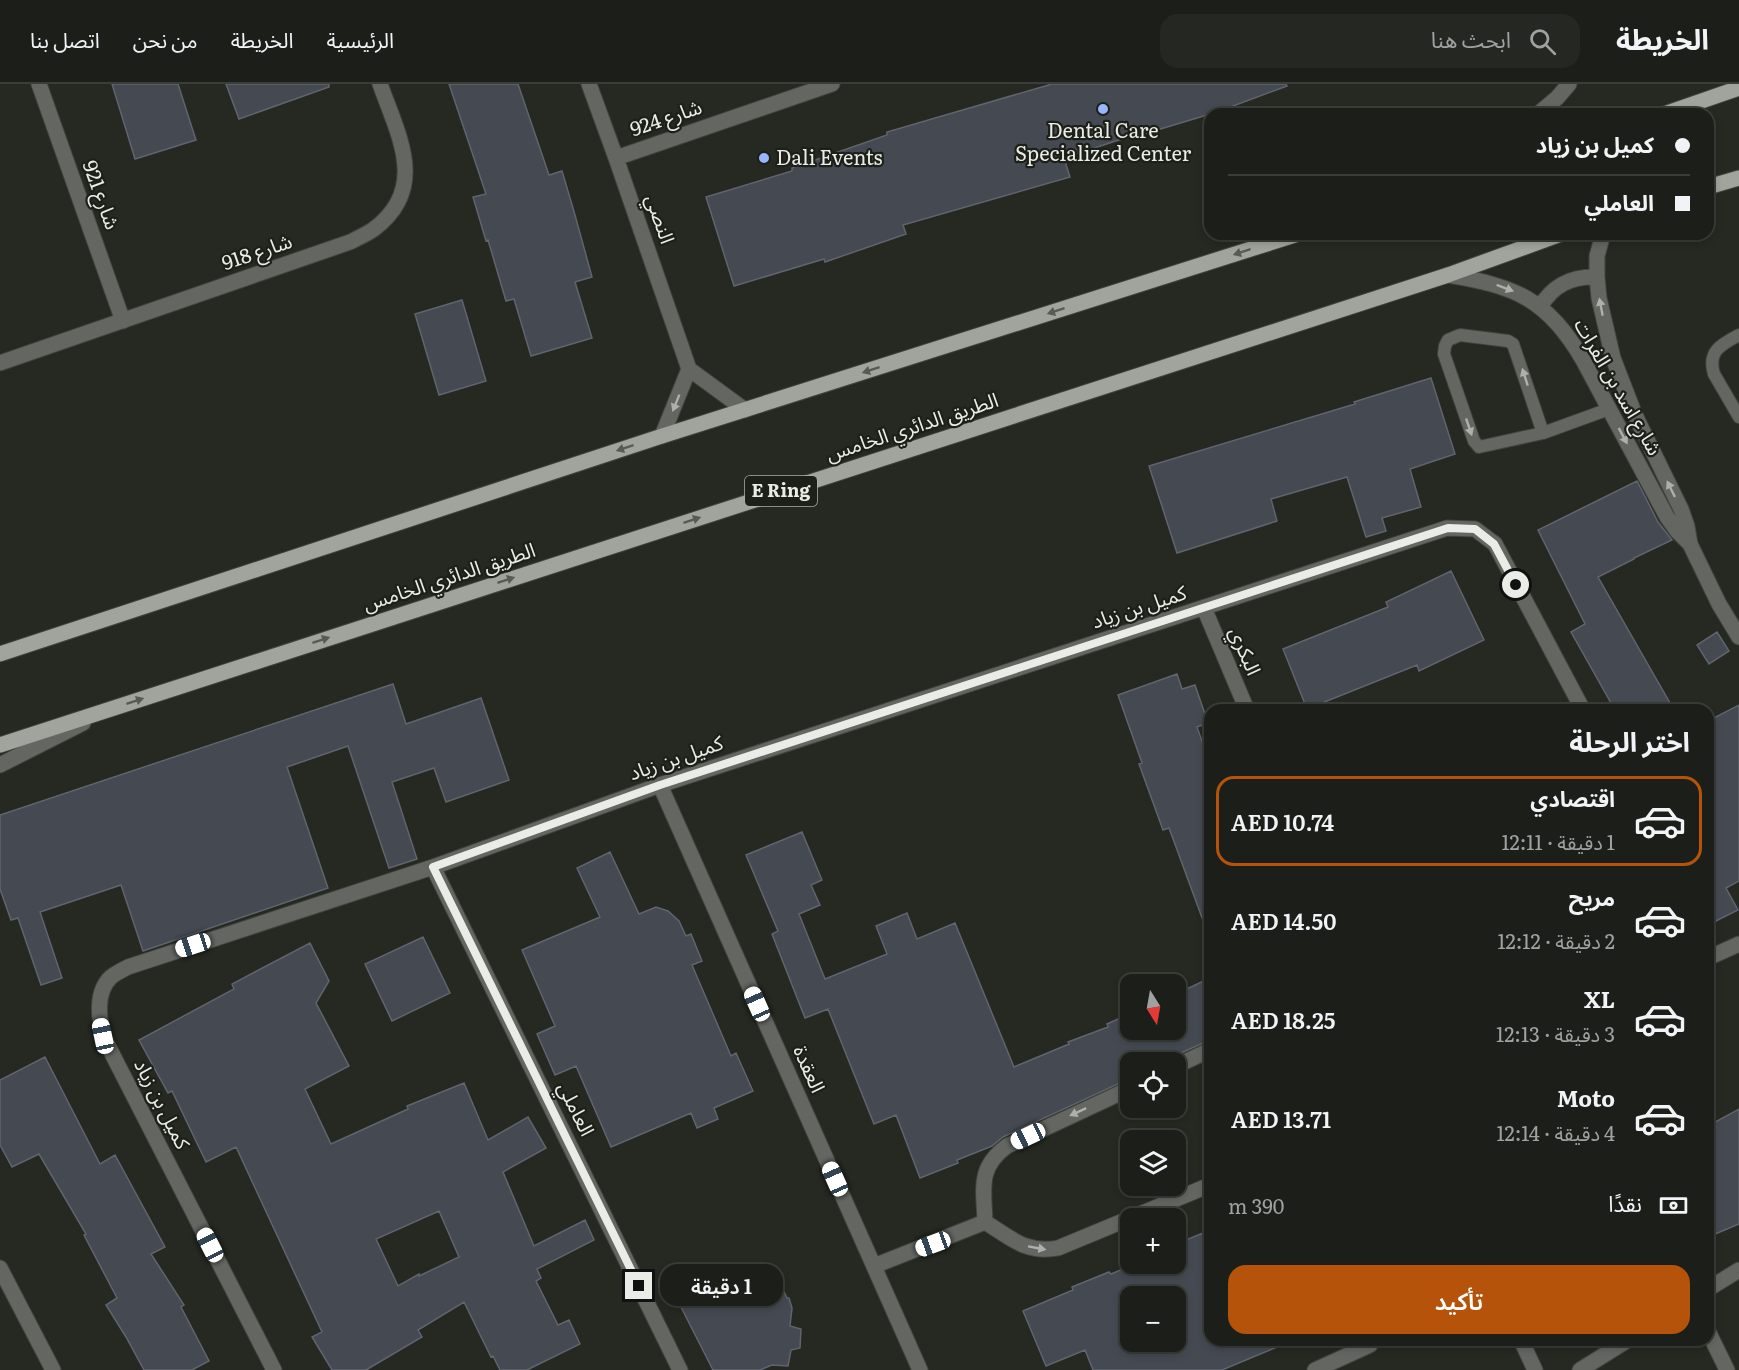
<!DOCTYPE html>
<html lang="ar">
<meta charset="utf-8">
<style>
:root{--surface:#1c1f19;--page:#252722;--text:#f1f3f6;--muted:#a0a2a2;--line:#3a3d38;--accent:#b45309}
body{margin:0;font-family:Literata,"Noto Sans Arabic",serif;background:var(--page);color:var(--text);direction:rtl;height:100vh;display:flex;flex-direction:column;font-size:22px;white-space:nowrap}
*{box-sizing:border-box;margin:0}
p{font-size:20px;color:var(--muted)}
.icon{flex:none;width:33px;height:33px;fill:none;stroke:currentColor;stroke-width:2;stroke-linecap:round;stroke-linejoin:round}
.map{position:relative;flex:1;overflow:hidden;direction:ltr}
.drawer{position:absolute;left:1204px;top:620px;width:510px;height:642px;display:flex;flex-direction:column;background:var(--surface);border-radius:18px;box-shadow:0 3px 9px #0003,0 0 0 2px var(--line);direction:rtl}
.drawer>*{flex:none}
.banner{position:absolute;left:1204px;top:24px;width:510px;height:132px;border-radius:18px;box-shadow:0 3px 9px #0003,0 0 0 2px var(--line);direction:rtl;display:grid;align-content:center;height:132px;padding:0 24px;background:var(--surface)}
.needle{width:39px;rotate:169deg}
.tools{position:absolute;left:1120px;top:890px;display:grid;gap:12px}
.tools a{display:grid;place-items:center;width:66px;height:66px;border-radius:12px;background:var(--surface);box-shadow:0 3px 9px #0003,0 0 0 2px var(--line);font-size:30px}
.end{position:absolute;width:27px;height:27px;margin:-14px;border:8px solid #eaece7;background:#111;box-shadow:0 0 0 3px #111}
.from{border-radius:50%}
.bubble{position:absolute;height:42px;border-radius:18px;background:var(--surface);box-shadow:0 3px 9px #0003,0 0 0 2px var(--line);font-size:20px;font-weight:600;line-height:42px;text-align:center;direction:rtl}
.car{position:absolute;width:18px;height:36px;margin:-18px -9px;border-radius:8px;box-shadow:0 0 4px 2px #0007;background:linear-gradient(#fff 24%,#345 0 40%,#fff 0 76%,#345 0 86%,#fff 0)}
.banner b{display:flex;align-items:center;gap:21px;height:57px;font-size:22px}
.banner b+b{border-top:2px solid var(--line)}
.banner i{width:15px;height:15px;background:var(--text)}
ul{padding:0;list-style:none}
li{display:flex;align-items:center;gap:18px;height:90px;margin:0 12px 9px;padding:0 12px;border:3px solid transparent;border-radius:18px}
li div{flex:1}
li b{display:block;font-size:22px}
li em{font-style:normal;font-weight:600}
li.active{border-color:var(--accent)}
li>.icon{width:54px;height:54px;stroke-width:1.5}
h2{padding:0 24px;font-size:27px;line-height:72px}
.pay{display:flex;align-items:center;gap:15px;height:66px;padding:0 24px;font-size:22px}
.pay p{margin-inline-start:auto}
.button{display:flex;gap:12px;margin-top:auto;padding:12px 24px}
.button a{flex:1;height:69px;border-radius:18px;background:var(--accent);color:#fff;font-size:24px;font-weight:600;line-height:69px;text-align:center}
header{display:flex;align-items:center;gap:36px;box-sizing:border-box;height:84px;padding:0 30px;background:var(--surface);border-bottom:2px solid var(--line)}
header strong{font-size:28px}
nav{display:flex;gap:33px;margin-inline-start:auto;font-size:21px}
.search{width:420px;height:54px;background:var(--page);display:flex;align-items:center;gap:15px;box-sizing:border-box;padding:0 21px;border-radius:18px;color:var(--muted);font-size:22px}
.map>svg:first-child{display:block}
.building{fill:#454952;stroke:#60646d;stroke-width:1.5;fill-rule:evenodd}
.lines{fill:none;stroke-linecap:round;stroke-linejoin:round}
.service-casing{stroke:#41443d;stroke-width:14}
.minor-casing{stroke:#41443d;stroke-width:17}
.tertiary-casing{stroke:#41443d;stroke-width:17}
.primary-casing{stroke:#41443d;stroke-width:17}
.service{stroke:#646662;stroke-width:12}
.minor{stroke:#646662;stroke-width:15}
.tertiary{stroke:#646662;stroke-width:15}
.primary{stroke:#a0a49c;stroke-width:15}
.oneway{fill:#575b53}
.oneway2{fill:#aeb0ab}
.route{stroke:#eaece7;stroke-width:8}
.poi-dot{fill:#96b6fd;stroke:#1c2018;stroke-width:2}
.labels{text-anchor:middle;stroke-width:4.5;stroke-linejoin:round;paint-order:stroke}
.shield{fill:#1c2018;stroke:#acafa9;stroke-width:1.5}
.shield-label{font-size:18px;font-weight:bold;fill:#eaece7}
.street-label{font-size:20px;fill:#eaece7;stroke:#1c2018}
.poi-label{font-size:20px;fill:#eaece7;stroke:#1c2018}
</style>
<header>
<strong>الخريطة</strong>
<div class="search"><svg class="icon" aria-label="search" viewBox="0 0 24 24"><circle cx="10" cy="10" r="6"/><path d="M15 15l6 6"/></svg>ابحث هنا</div>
<nav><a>الرئيسية</a><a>الخريطة</a><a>من نحن</a><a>اتصل بنا</a></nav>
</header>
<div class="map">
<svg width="1739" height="1286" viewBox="0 0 1739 1286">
<rect width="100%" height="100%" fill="#252921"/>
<!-- building -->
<path class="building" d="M112 0H178L196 56 135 75Z
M226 0H329V3L239 35Z
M449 0H518L549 91 562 87 575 131 592 193 575 198 592 254 531 272 514 215 506 217 488 156 486 157 473 113 486 110Z
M1052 0H1286L1287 2 1217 28 1147 49 1146 47 1064 74 1070 93 903 141 906 150 825 178 824 175 734 202 706 113 792 87V84L887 51V48Z
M462 216 486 297 439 311 415 230Z
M1431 294 1455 370 1410 385 1421 423 1382 434 1386 447 1366 453 1347 393 1271 415 1277 437 1177 469 1149 382 1355 320 1354 318Z
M1637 397 1658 438 1672 456 1634 474V475L1598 493 1674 626H1615L1571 548 1585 540 1538 446Z
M1451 487 1484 556 1419 587 1417 581 1307 625 1283 565 1388 523 1386 518Z
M1717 548 1729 567 1709 580 1697 561Z
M1177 590 1182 605 1195 601 1208 639 1197 643 1210 680V849L1208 850 1169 744 1163 746 1139 680 1142 679 1118 611Z
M393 600 406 640 481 614 509 696 446 718 434 684 392 698 417 775 389 784 348 662 287 683 328 804 143 867 121 801 40 828 62 894 41 901 18 834 11 836 0 805V731Z
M1739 621V797L1726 804 1738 826 1716 837 1708 821V637Z
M802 748 822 796 811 801 820 821 799 830 825 895 887 870 876 842 907 829 917 855 955 839 1014 983 1069 960 1068 958 1108 943 1107 940 1131 929V945H1176V910L1210 894V956L1172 973 1167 978H1131V994L1003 1053 992 1062 957 1076 958 1079 920 1094 896 1031 874 1040 828 925 805 934 772 850 778 847 746 771Z
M610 768 639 830 656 823 668 827 679 837 686 852 691 850 702 877 692 881 731 972 736 969 753 1007 714 1024 718 1035 697 1044 691 1029 611 1063 576 982 555 991 537 950 555 942 522 866 600 833 577 784Z
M423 853 450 909 392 937 365 880Z
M310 859 329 897 316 919 349 982 305 1005 331 1060 408 1025 407 1022 464 999 488 1056 528 1033 546 1064 503 1088 534 1162 585 1136 594 1156 537 1185 541 1194 536 1197 558 1241 569 1236 580 1260 527 1286H500L493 1272 491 1273 464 1218 418 1246 422 1253 366 1286H332L312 1253 322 1248 236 1063 206 1078 172 1007 168 1009 139 956 234 905 232 900ZM439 1127 459 1173 419 1192V1190L398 1202 376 1155Z
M45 973 100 1080 115 1071 165 1163 151 1170 184 1221 181 1223 209 1277 192 1286H144L126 1253 106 1221 117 1214 84 1151 86 1150 39 1070 12 1083 0 1061V996Z
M1739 1025V1140L1708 1153V1042Z
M1203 1149 1210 1167V1256H1294L1222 1286H1093L1085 1266 1046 1282 1023 1227 1073 1206 1072 1203 1109 1188 1111 1190 1137 1179H1176V1160ZM1131 1212H1176V1257H1131Z
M758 1185 768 1186 777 1193 787 1214H789L792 1224 790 1242 801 1245 800 1264 791 1266 788 1282 772 1281 760 1286H713L681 1223Z"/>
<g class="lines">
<defs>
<path id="service" d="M1739 251C1722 260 1707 267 1714 290L1739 333
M1543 349 1513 260 1508 257 1460 251 1448 256 1445 262 1444 270 1474 357 1479 363 1543 349 1609 325"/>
<path id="minor" d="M39 0 123 237
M589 0 616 74 689 285 745 326
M616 74 832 0
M1603 150 1597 172V193L1599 214 1613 274 1635 331 1681 425 1687 442 1690 460 1719 520 1739 553
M1448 191C1515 202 1548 215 1583 276L1667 433 1677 447 1690 460
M1540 223C1553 201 1571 192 1597 193
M0 279 350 158C358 154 367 150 374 145 429 104 398 51 380 0
M662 352 689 285
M1204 524 1247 626
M660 701 920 1286
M433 783 680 1286
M1708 874 1739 860
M1176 982 1210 966
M985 1138C1011 1154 1026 1170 1058 1164L1210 1101
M985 1138C984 1105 977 1084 1007 1062L1131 1004
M874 1182 985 1138
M1708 1205 1739 1186
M1708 1247 1727 1286
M1521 1256 1535 1286
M274 1286 103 952C99 934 95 908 111 893 116 889 122 886 128 883L433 783 660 701 1447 444 1475 445 1495 460 1583 626
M1315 1286 1370 1261
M1580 1286 1628 1256"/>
<path id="tertiary" d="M1538 30 1557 14 1569 0
M0 681 83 639
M0 1184 53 1286"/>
<path id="primary" d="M1664 30 1739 4
M1708 103 1739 94
M0 570 662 352 1298 150
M0 661 1448 191 1561 150"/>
</defs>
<!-- service casing -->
<use href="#service" class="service-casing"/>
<!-- minor casing -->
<use href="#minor" class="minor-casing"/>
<!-- tertiary casing -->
<use href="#tertiary" class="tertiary-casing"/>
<!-- primary casing -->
<use href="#primary" class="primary-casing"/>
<!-- service -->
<use href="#service" class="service"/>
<!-- minor -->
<use href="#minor" class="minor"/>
<!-- tertiary -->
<use href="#tertiary" class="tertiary"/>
<!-- primary -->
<use href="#primary" class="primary"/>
</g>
<!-- one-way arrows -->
<defs><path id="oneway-solid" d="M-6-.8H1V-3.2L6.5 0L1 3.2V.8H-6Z" transform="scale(1.5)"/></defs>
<g class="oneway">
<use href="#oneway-solid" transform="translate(1242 168) rotate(162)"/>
<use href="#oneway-solid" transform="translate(1056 227) rotate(162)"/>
<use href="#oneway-solid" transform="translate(871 286) rotate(162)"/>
<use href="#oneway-solid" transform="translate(625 364) rotate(162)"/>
<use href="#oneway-solid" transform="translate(692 436) rotate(-18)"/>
<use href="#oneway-solid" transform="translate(506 496) rotate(-18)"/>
<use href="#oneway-solid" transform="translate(321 556) rotate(-18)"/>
<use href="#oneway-solid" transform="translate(135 617) rotate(-18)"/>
</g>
<g class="oneway2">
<use href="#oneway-solid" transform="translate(1505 204) rotate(21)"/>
<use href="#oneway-solid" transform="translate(1601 223) rotate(-101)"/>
<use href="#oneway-solid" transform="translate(1525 293) rotate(-108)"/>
<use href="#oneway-solid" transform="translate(676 319) rotate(112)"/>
<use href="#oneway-solid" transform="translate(1469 343) rotate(71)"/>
<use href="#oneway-solid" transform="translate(1623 352) rotate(62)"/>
<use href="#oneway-solid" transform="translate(1671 405) rotate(-116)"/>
<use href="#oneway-solid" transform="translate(1078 1028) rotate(155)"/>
<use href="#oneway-solid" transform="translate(1037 1164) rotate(10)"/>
</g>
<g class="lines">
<!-- route -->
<path class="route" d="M639 1202 433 783 660 701 1448 444 1475 445 1494 460 1516 501"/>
</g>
<!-- markers -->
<g class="poi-dot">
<circle cx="1103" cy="25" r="6"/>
<circle cx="764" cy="74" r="6"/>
</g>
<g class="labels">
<!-- shield labels -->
<rect class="shield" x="745" y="392" width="72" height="30" rx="4.5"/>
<g class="shield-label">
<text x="781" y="413">E Ring</text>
</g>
<!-- street labels -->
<g class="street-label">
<text transform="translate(666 34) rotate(-19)" y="7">شارع 924</text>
<text transform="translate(101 111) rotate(70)" y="7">شارع 921</text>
<text transform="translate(660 135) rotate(71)" y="7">النصي</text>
<text transform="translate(257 168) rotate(-19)" y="7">شارع 918</text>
<text transform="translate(1618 303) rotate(60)" y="7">شارع اسد بن الفرات</text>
<text transform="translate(912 343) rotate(-18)" y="7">الطريق الدائري الخامس</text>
<text transform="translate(449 493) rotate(-18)" y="7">الطريق الدائري الخامس</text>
<text transform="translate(1139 523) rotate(-18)" y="7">كميل بن زياد</text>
<text transform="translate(1245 567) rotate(67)" y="7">البكري</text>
<text transform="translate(676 674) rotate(-19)" y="7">كميل بن زياد</text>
<text transform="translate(809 985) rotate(66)" y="7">العقدة</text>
<text transform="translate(162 1020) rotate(63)" y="7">كميل بن زياد</text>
<text transform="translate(576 1025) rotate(64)" y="7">العاملي</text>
</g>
<!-- poi labels -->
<g class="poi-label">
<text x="1103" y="54">Dental Care<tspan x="1103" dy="23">Specialized Center</tspan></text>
<text x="776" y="81" text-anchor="start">Dali Events</text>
</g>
</g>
</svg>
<div class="tools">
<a><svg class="needle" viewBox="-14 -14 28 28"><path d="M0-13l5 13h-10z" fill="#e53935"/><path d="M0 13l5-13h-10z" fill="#a0a2a2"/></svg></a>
<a><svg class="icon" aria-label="locate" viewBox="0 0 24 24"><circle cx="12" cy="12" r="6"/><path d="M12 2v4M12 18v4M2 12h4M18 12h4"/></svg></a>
<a><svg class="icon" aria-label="layers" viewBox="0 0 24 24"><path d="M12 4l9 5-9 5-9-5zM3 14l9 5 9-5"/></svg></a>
<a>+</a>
<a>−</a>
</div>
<i class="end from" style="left:1516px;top:501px"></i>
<i class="end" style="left:639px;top:1202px"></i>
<div class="bubble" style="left:660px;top:1180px;width:123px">1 دقيقة</div>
<i class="car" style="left:193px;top:861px;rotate:252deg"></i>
<i class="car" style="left:757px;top:920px;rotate:336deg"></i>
<i class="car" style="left:103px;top:952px;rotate:348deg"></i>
<i class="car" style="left:1028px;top:1052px;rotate:245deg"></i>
<i class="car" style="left:835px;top:1095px;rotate:336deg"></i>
<i class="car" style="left:933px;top:1160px;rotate:250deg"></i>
<i class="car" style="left:210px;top:1161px;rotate:333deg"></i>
<div class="banner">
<b><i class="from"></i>كميل بن زياد</b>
<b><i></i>العاملي</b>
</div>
<section class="drawer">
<h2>اختر الرحلة</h2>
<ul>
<li class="active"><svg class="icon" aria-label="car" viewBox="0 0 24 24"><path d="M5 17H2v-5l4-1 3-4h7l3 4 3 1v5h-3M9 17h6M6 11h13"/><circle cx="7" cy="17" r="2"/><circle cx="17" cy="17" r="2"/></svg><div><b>اقتصادي</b><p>1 دقيقة · 12:11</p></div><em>AED 10.74</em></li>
<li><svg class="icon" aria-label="car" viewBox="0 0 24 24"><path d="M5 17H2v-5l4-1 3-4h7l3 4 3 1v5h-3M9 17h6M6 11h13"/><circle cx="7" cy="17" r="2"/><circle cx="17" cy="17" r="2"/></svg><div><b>مريح</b><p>2 دقيقة · 12:12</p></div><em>AED 14.50</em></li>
<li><svg class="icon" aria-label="car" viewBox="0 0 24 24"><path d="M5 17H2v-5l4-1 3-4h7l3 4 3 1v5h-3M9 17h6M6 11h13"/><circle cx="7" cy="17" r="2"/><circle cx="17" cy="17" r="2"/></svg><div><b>XL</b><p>3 دقيقة · 12:13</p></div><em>AED 18.25</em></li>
<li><svg class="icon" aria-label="car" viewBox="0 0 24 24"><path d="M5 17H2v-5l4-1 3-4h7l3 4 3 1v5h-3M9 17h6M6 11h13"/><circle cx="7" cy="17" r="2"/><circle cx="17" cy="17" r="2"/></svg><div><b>Moto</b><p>4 دقيقة · 12:14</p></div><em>AED 13.71</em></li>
</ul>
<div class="pay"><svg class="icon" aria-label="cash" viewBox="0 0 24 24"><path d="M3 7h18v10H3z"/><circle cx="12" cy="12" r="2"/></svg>نقدًا<p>390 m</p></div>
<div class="button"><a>تأكيد</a></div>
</section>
</div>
